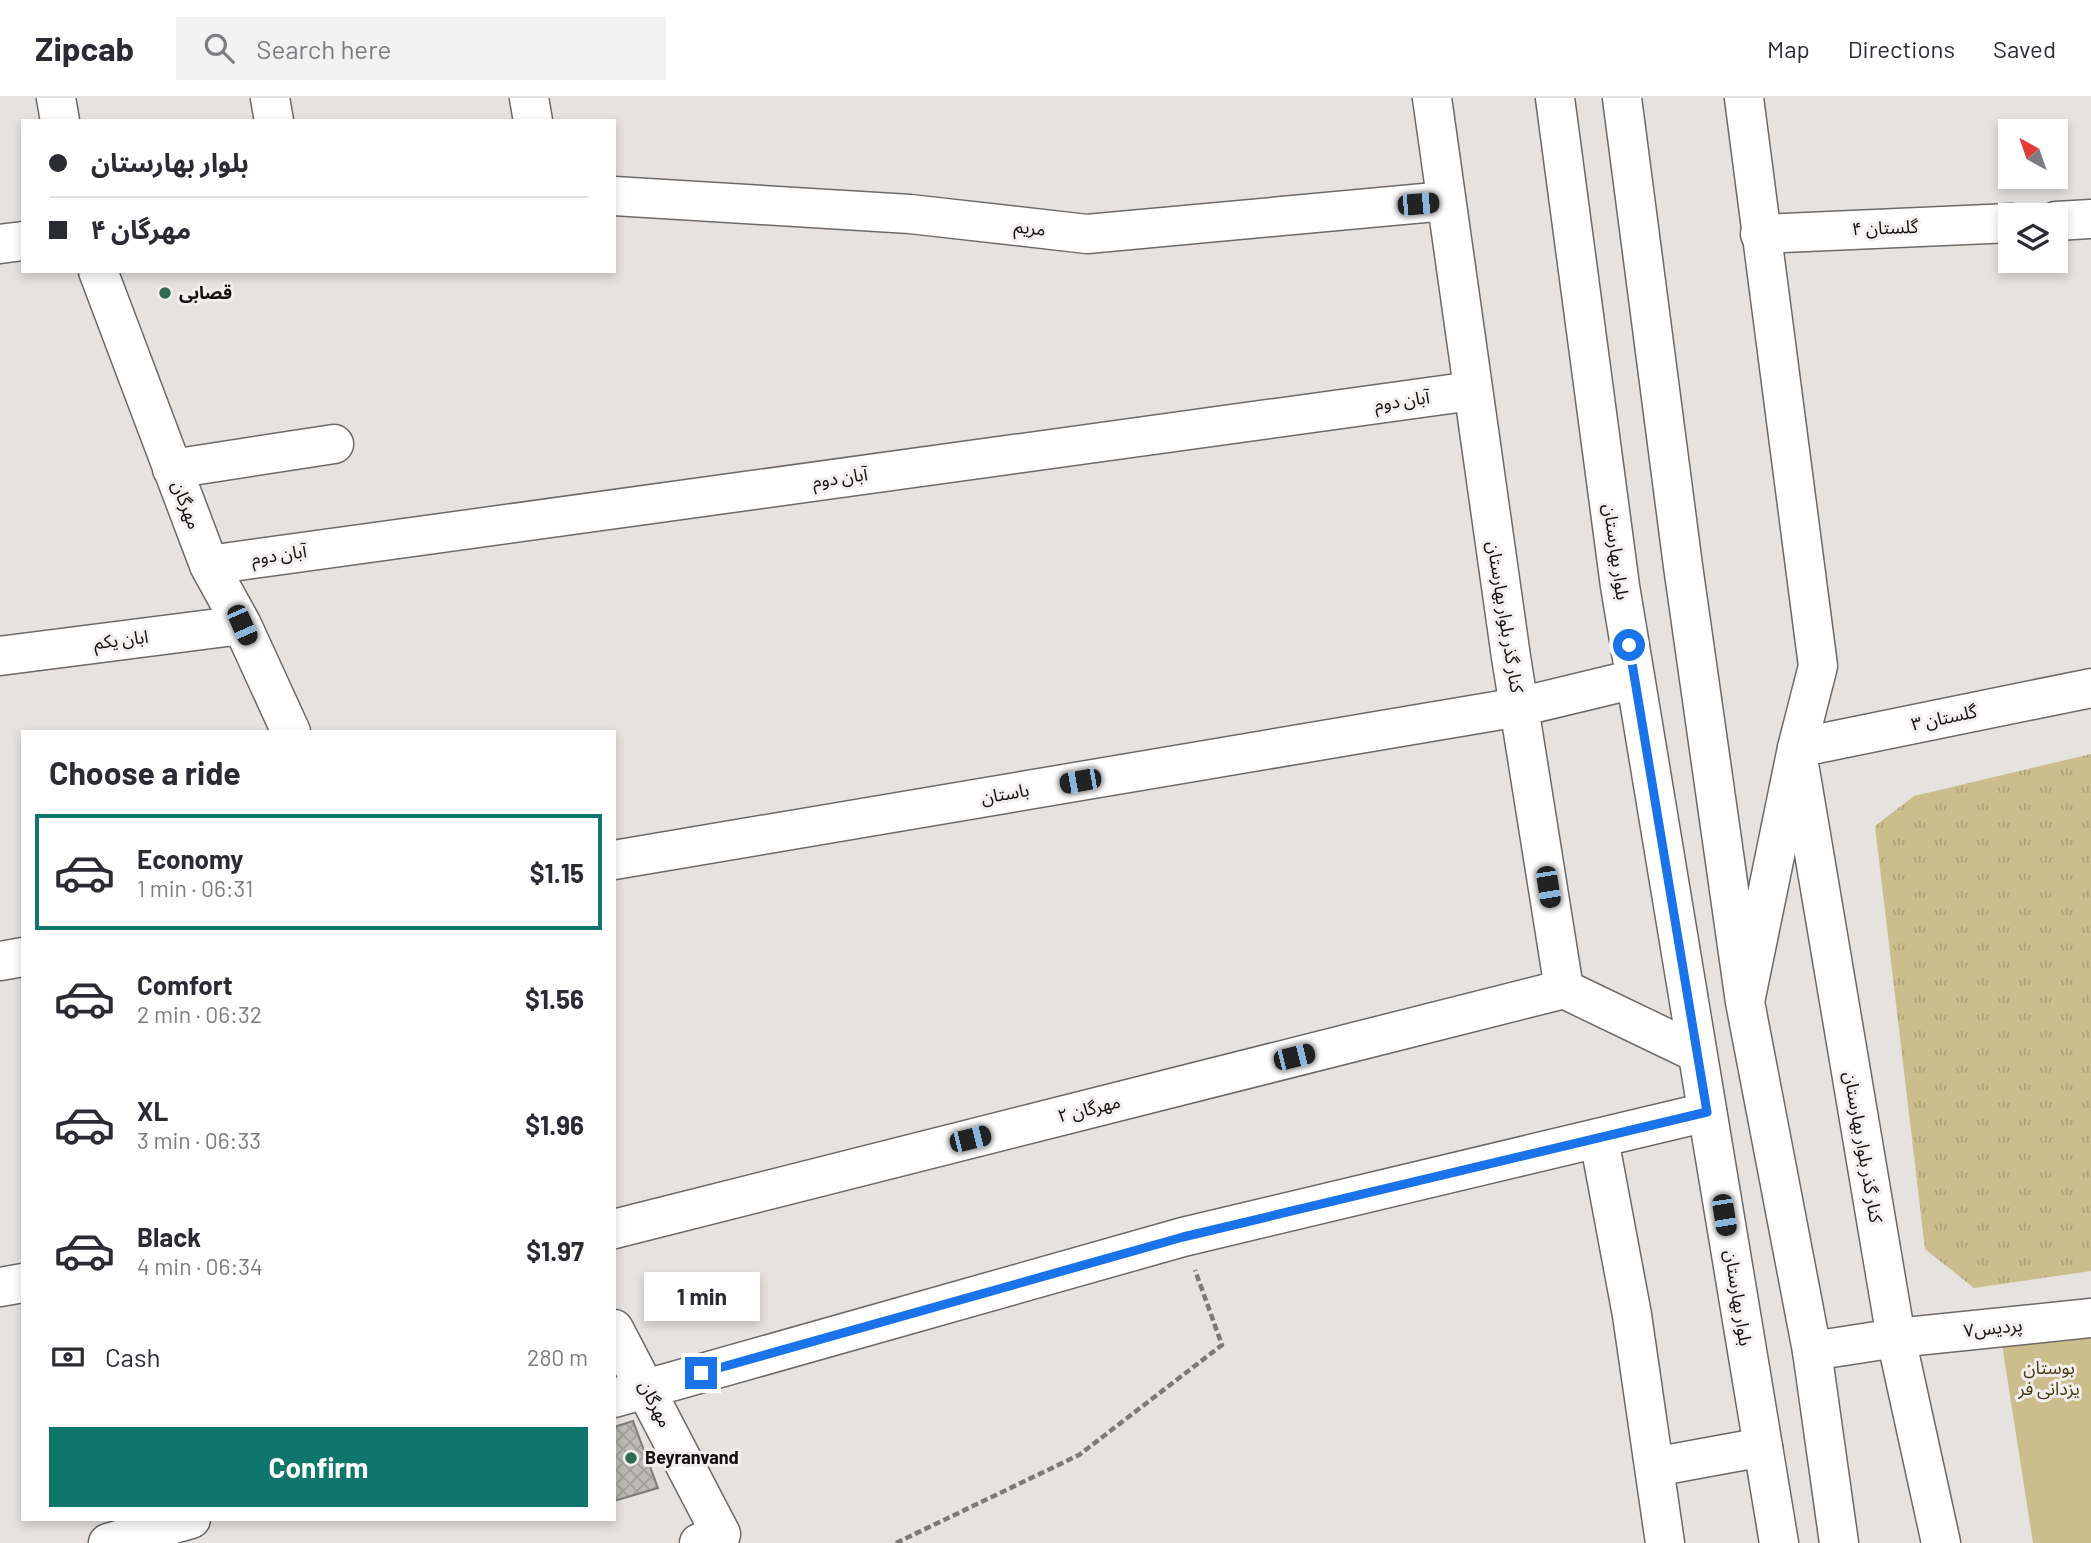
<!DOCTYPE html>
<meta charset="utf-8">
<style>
:root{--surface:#fff;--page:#f2f2f3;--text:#2b2b33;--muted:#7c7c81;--line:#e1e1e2;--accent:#0f766e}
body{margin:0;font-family:Barlow,"Noto Sans Arabic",sans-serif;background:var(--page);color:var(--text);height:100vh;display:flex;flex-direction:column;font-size:26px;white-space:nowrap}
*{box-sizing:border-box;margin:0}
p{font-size:23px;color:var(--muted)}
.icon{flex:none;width:38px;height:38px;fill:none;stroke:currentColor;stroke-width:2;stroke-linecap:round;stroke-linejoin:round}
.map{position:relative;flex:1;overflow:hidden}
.details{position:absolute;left:21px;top:632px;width:595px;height:791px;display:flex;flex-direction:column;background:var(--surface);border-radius:0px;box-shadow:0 4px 10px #0003}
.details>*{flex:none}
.top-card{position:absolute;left:21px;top:21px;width:595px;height:154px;border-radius:0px;box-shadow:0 4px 10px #0003;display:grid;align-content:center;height:154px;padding:0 28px;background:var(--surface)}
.needle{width:46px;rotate:320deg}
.tools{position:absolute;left:1998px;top:21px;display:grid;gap:14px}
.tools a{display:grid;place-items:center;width:70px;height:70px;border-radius:0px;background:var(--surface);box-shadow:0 4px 10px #0003;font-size:35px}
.end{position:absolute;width:32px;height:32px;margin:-16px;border:9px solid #1a73e8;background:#fff;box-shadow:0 0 0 4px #fff}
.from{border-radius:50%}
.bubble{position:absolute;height:49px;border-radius:0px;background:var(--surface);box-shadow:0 4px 10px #0003;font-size:23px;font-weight:700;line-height:49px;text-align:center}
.car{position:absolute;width:21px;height:42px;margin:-21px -10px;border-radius:9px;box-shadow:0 0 5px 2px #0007;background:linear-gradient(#222 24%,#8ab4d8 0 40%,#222 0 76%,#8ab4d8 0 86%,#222 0)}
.top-card b{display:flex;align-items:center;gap:24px;height:66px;font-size:26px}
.top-card b+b{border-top:2px solid var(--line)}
.top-card i{width:18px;height:18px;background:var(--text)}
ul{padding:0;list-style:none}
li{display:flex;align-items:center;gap:21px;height:116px;margin:0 14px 10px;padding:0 14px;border:4px solid transparent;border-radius:0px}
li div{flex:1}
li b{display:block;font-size:26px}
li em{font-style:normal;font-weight:700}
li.current{border-color:var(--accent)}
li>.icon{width:63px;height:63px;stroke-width:1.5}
h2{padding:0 28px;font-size:32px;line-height:84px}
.pay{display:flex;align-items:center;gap:18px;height:77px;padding:0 28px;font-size:26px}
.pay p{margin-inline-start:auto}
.button{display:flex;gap:14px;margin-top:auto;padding:14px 28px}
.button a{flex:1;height:80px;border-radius:0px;background:var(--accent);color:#fff;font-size:28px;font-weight:700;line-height:80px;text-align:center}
header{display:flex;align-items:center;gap:42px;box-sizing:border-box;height:98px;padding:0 35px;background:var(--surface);border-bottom:2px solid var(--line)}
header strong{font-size:33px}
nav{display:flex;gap:38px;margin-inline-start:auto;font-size:24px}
.search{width:490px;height:63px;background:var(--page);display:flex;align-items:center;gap:18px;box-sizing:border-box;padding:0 24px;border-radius:0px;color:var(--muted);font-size:26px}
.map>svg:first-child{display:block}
.grass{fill:url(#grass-tufts)}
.park{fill:#ccbe8c}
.building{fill:url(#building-cross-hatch);stroke:#7d7b79;stroke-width:2}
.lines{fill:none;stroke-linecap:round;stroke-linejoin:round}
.minor-casing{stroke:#6c6967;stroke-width:41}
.secondary-casing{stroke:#6c6967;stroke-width:41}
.primary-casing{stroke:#6c6967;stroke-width:41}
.path{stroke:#7c7a79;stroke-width:4.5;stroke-dasharray:7 3.5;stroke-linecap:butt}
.minor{stroke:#fff;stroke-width:38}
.secondary{stroke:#fff;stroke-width:38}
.primary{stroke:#fff;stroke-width:38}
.route{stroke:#1a73e8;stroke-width:9}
.poi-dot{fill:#316a53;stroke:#f3efee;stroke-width:2.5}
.labels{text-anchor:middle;stroke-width:6;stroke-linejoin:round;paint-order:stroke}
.street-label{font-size:18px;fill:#110f0f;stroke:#f3efee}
.poi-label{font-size:18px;font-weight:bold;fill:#110f0f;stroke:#f3efee;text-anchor:start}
.park-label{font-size:18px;fill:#463b10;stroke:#f3efee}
</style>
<header>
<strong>Zipcab</strong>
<div class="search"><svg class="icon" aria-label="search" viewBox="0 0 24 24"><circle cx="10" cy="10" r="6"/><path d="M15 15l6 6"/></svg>Search here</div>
<nav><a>Map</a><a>Directions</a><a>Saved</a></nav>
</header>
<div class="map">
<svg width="2091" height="1445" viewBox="0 0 2091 1445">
<defs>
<pattern id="grass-tufts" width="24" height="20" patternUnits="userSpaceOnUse" patternTransform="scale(1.75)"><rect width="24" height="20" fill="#ccbe8c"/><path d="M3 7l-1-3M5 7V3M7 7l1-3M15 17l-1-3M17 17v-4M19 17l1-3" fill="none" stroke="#aea278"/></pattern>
<pattern id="building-cross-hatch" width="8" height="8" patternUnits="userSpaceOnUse" patternTransform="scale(1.75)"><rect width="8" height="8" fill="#bcbab7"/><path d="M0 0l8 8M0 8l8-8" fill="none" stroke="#a19f9c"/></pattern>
</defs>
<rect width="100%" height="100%" fill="#e5e2e0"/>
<!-- grass -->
<path class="grass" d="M2091 656V1173L1974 1190 1925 1151 1875 728 1914 698Z"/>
<!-- park -->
<path class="park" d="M2091 1230V1445H2033L2001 1240Z"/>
<!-- building -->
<path class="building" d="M633 1323 658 1390 614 1403V1329Z"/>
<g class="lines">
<defs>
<path id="minor" d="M56 0 60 23
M270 0 274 23
M529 0 533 23
M614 98 910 116 1087 136 1446 103
M2056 123 2091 121
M1760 136 2011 125
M0 146 23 143
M98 173 209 467 242 527 291 634
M172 371 334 346
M209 467 1472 293
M0 558 242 527
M1797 650 2091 590
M614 762 1519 609 1635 581
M0 863 23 859
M1599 1041 1632 1217 1665 1445
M614 1131 1564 891
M0 1189 23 1185
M614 1231 721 1436 699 1445
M1812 1253 1896 1240 2091 1220
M614 1300 1183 1139 1707 1014
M1654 1369 1763 1349
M108 1445 191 1421"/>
<path id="secondary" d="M1432 0 1511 559 1564 891 1697 955
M1744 0 1818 568 1797 650 1746 899
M1800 672 1896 1240 1941 1445"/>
<path id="primary" d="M1555 0 1620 488 1779 1445
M1622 0 1683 468 1745 904 1812 1253 1839 1445"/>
</defs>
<!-- minor casing -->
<use href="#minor" class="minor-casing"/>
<!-- secondary casing -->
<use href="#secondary" class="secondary-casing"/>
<!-- primary casing -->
<use href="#primary" class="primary-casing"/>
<!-- path -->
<path class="path" d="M896 1445 1079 1357 1222 1247 1195 1172"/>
<!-- minor -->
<use href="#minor" class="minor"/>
<!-- secondary -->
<use href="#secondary" class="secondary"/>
<!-- primary -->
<use href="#primary" class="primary"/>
</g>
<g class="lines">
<!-- route -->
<path class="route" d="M701 1275 1183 1139 1707 1014 1629 547"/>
</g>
<!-- markers -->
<g class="poi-dot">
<circle cx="165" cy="195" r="7"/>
<circle cx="631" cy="1360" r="7"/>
</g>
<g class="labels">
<!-- street labels -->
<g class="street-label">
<text transform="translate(1030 130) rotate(7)" y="6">مریم</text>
<text transform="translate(1885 130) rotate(-2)" y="6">گلستان ۴</text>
<text transform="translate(1402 303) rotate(-8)" y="6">آبان دوم</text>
<text transform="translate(840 380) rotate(-8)" y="6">آبان دوم</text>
<text transform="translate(186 407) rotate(69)" y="6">مهرگان</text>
<text transform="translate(1616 454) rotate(82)" y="6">بلوار بهارستان</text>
<text transform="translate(279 457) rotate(-8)" y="6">آبان دوم</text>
<text transform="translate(1505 519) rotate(81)" y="6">کنار گذر بلوار بهارستان</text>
<text transform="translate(121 542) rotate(-7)" y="6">ابان یکم</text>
<text transform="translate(1944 620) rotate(-12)" y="6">گلستان ۳</text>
<text transform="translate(1005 696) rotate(-10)" y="6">باستان</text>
<text transform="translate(1089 1011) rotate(-14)" y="6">مهرگان ۲</text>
<text transform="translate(1863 1049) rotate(80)" y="6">کنار گذر بلوار بهارستان</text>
<text transform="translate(1738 1200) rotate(81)" y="6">بلوار بهارستان</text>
<text transform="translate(1993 1230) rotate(-6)" y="6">پردیس۷</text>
<text transform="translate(655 1306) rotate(63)" y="6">مهرگان</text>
</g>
<!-- poi labels -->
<g class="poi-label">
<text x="179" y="201">قصابی</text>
<text x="645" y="1366">Beyranvand</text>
</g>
<!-- park labels -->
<g class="park-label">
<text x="2049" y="1276">بوستان<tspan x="2049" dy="21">یزدانی فر</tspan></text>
</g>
</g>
</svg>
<div class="tools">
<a><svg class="needle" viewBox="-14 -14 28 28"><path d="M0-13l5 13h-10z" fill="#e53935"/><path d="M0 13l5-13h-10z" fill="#7c7c81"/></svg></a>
<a><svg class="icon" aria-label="layers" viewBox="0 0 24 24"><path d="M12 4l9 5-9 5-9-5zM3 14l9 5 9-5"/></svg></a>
</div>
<i class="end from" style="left:1629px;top:547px"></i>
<i class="end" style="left:701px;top:1275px"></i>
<div class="bubble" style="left:644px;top:1174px;width:116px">1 min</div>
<i class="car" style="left:1418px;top:106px;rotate:85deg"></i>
<i class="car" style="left:242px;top:527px;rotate:156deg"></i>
<i class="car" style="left:1080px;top:683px;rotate:260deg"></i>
<i class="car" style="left:1548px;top:789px;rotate:171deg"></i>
<i class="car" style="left:1294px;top:959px;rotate:76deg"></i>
<i class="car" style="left:970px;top:1041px;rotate:76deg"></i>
<i class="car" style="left:1724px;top:1117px;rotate:171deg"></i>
<div class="top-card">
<b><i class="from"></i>بلوار بهارستان</b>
<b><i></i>مهرگان ۴</b>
</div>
<section class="details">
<h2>Choose a ride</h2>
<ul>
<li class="current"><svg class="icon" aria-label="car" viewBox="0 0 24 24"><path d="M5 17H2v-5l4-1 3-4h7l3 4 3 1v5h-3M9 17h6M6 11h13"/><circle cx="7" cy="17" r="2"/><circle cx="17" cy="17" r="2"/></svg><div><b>Economy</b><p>1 min · 06:31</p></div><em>$1.15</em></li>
<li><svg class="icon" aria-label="car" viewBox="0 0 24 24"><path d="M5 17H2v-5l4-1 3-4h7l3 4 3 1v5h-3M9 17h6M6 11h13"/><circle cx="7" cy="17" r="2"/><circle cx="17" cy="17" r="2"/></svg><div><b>Comfort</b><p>2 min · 06:32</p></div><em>$1.56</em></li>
<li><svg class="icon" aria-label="car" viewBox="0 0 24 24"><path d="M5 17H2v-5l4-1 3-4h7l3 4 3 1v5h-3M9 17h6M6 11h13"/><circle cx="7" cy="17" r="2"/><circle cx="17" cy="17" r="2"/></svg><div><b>XL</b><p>3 min · 06:33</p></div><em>$1.96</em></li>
<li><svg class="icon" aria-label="car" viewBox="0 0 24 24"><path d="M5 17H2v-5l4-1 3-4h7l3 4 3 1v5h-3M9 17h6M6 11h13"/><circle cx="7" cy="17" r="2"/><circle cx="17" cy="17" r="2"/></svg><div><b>Black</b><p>4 min · 06:34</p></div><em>$1.97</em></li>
</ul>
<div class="pay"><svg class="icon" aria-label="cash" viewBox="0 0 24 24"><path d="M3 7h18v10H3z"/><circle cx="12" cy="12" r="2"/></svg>Cash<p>280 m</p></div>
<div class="button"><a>Confirm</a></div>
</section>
</div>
